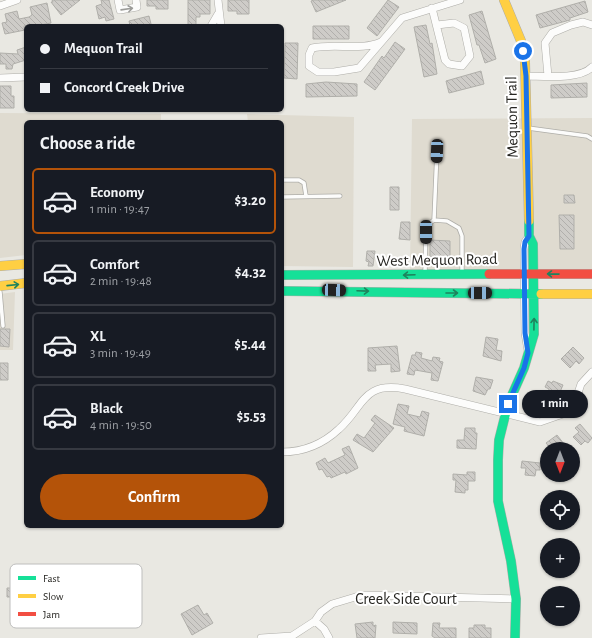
<!DOCTYPE html>
<meta charset="utf-8">
<style>
:root{--surface:#171b24;--page:#242831;--text:#f1f3f6;--muted:#9ea1a6;--line:#363941;--accent:#b45309}
body{margin:0;font-family:"Alegreya Sans",sans-serif;background:var(--page);color:var(--text);height:100vh;display:flex;flex-direction:column;font-size:15px;white-space:nowrap}
*{box-sizing:border-box;margin:0}
p{font-size:13px;color:var(--muted)}
.icon{flex:none;width:22px;height:22px;fill:none;stroke:currentColor;stroke-width:2;stroke-linecap:round;stroke-linejoin:round}
.map{position:relative;flex:1;overflow:hidden}
.drawer{position:absolute;left:24px;top:120px;width:260px;height:408px;display:flex;flex-direction:column;background:var(--surface);border-radius:6px;box-shadow:0 1px 3px #0004}
.drawer>*{flex:none}
.banner{position:absolute;left:24px;top:24px;width:260px;height:88px;border-radius:6px;box-shadow:0 1px 3px #0004;display:grid;align-content:center;height:88px;padding:0 16px;background:var(--surface)}
.needle{width:26px;rotate:180deg}
.buttons{position:absolute;left:540px;top:442px;display:grid;gap:8px}
.buttons a{display:grid;place-items:center;width:40px;height:40px;border-radius:50%;background:var(--surface);box-shadow:0 1px 3px #0004;font-size:20px}
.end{position:absolute;width:18px;height:18px;margin:-9px;border:5px solid #1a73e8;background:#fff;box-shadow:0 0 0 2px #fff}
.from{border-radius:50%}
.bubble{position:absolute;height:28px;border-radius:14px;background:var(--surface);box-shadow:0 1px 3px #0004;font-size:13px;font-weight:700;line-height:28px;text-align:center}
.car{position:absolute;width:12px;height:24px;margin:-12px -6px;border-radius:5px;box-shadow:0 0 3px 1px #0007;background:linear-gradient(#222 24%,#8ab4d8 0 40%,#222 0 76%,#8ab4d8 0 86%,#222 0)}
.banner b{display:flex;align-items:center;gap:14px;height:38px;font-size:15px}
.banner b+b{border-top:1px solid var(--line)}
.banner i{width:10px;height:10px;background:var(--text)}
ul{padding:0;list-style:none}
li{display:flex;align-items:center;gap:12px;height:66px;margin:0 8px 6px;padding:0 8px;border:2px solid var(--line);border-radius:6px}
li div{flex:1}
li b{display:block;font-size:15px}
li em{font-style:normal;font-weight:700}
li.selected{border-color:var(--accent)}
li>.icon{width:36px;height:36px;stroke-width:1.5}
h2{padding:0 16px;font-size:18px;line-height:48px}
.primary-button{display:flex;gap:8px;margin-top:auto;padding:8px 16px}
.primary-button a{flex:1;height:46px;border-radius:24px;background:var(--accent);color:#fff;font-size:16px;font-weight:700;line-height:46px;text-align:center}
.map>svg:first-child{display:block}
.built{fill:#dfdbd0}
.building{fill:url(#building-back-hatch);stroke:#b0afaa}
.lines{fill:none;stroke-linecap:round;stroke-linejoin:round}
.lane-casing{stroke:#aeada8;stroke-width:5}
.street-casing{stroke:#aeada8;stroke-width:8}
.fast-casing{stroke:#aeada8;stroke-width:10}
.slow-casing{stroke:#aeada8;stroke-width:10}
.jam-casing{stroke:#aeada8;stroke-width:10}
.lane{stroke:#fcfcfb;stroke-width:3.5}
.street{stroke:#fcfcfb;stroke-width:7}
.fast{stroke:#16e098;stroke-width:9}
.slow{stroke:#ffcf43;stroke-width:9}
.jam{stroke:#f24e42;stroke-width:9}
.oneway{stroke:#9c9c99}
.oneway2{stroke:#1e835d}
.route{stroke:#1a73e8;stroke-width:5}
.labels{text-anchor:middle;stroke-width:4;stroke-linejoin:round;paint-order:stroke}
.street-label{font-size:16px;fill:#272622;stroke:#fff}
.key{fill:#fff;stroke:#bebebd;stroke-width:1}
.key-label{font-size:11px;fill:#272622}
</style>
<div class="map">
<svg width="592" height="638" viewBox="0 0 592 638">
<defs>
<pattern id="building-back-hatch" width="6" height="6" patternUnits="userSpaceOnUse"><rect width="6" height="6" fill="#ceccc8"/><path d="M-1 5l2 2M0 0l6 6M5-1l2 2" fill="none" stroke="#b1afac"/></pattern>
</defs>
<rect width="100%" height="100%" fill="#e9e8e2"/>
<!-- built -->
<path class="built" d="M0 113 161 114V122H26V255L0 258Z
M247 114 354 117 353 267 282 266V122H248Z
M592 118V271H410L412 119Z
M15 292 13 350H0V294Z"/>
<!-- building -->
<path class="building" d="M52 0H80L61 15 51 2H53Z
M101 0H109L114 19 106 21 105 17 99 19 96 6 102 4Z
M147 0H168V9H156V6H147Z
M188 0H210V14H200V17H196V26H188Z
M228 0H249V14H237V11H228Z
M314 0H346L316 12 311 1Z
M388 0 399 7 377 36 367 28Z
M585 1 588 12 570 18V20L540 28 536 15Z
M47 3 51 23 36 26H24L25 30 5 34 2 23 7 22 5 14 17 11 19 19 29 17 32 15 30 7Z
M482 11 496 59 485 63 479 45H477L469 15Z
M149 16 151 24 149 26H130L129 21Z
M426 25 430 44 432 43 437 74 424 77 414 27Z
M313 26H349V39H313Z
M395 42 405 49 375 90 364 82 382 56 384 58Z
M285 43H298L297 79 284 78Z
M26 47V60L13 64 12 69H6V64H0V53L18 54 17 50Z
M481 71 484 84 449 93 446 81Z
M326 82 357 84V96L306 97V84Z
M587 83V97L551 98V85Z
M0 86H11V96H14V108H0Z
M390 187H399V210H390Z
M564 195H574L575 203H564Z
M559 215H574V249H560Z
M401 222H410V240L399 239Z
M430 240 450 241V257H430Z
M367 251H375L373 266H368L369 262 366 261Z
M0 329H10L9 347 0 346Z
M486 337 498 339 496 350 502 351 501 361 483 356Z
M397 346 400 371 391 372V364L375 365 376 371H368V348Z
M573 347 584 358 579 364 576 361 570 368 561 359Z
M416 352 422 353 421 358 432 361 433 357 440 358 439 361 443 362 438 381 431 380 432 373 415 370 414 375 407 374 412 355H415Z
M0 363H8V380H0Z
M476 377 493 380 490 389H488L485 395 473 391Z
M548 381 552 383 553 381 563 385 557 399 548 393 549 389 545 387Z
M398 404 409 406 407 414 420 417 422 411 429 413 424 436 404 431 405 427 393 424Z
M375 415 394 428 373 452 353 440 357 434 364 438 375 423 371 420Z
M580 424 592 438 588 443 585 441 581 445 573 437 579 432 575 428Z
M465 428H475V433H477L476 449 457 448V440H464Z
M557 435 568 449H551L546 443Z
M349 446 358 468 346 474 345 472 331 478 330 476 327 477 322 469 319 470 316 463 325 458 328 463 345 455 342 449Z
M522 461 540 463V470H536L535 476 525 475 526 468H521Z
M467 472H475V481H468V490H465V493L455 492 456 480H453V474L467 475Z
M7 588H15V597H7Z
M198 605 204 615 207 613 213 623 192 635 181 614Z
M373 622V626L376 625 375 638H357L355 624Z
M393 622 417 623V634L393 633Z
M433 623H440L439 628H456V638H435L432 636Z
M474 625H485V628H491V638H469V628H474Z"/>
<g class="lines">
<defs>
<path id="lane" d="M528 128 587 136 592 139
M282 180H299L304 183 306 196
M282 197 340 196
M434 220 447 221 459 228 462 236V271
M425 273 426 226 434 220 437 151
M0 292 3 326"/>
<path id="street" d="M118 0 120 10 137 7 136 0
M218 0 221 26
M0 6 17 0
M432 8 445 60 449 64 462 66 470 56 464 28 454 23 437 25
M211 26 218 14
M381 42C361 51 335 43 312 48L309 55V66L318 72H334L359 68 402 18 460 0
M526 76C543 76 580 80 592 67
M548 76 545 43 552 33 571 25 583 22 592 25
M0 78 26 77
M528 351 525 333 524 249 525 242 529 236
M282 452C303 452 323 444 339 429 364 407 362 381 405 389L540 422 563 414 578 393 581 384 592 372
M315 621 324 629 329 638
M261 638 292 636 315 621 321 612 332 604 362 595 516 599"/>
<path id="fast" d="M282 275 489 274
M282 291 541 294
M515 638 516 599 511 561 498 501V460L499 440 508 404 524 368 534 334 533 244 529 236V221"/>
<path id="slow" d="M504 0 521 41 525 62 529 221
M0 266 26 264
M0 286 26 283
M541 294H592"/>
<path id="jam" d="M489 274H592"/>
</defs>
<!-- lane casing -->
<use href="#lane" class="lane-casing"/>
<!-- street casing -->
<use href="#street" class="street-casing"/>
<!-- fast casing -->
<use href="#fast" class="fast-casing"/>
<!-- slow casing -->
<use href="#slow" class="slow-casing"/>
<!-- jam casing -->
<use href="#jam" class="jam-casing"/>
<!-- lane -->
<use href="#lane" class="lane"/>
<!-- street -->
<use href="#street" class="street"/>
<!-- fast -->
<use href="#fast" class="fast"/>
<!-- slow -->
<use href="#slow" class="slow"/>
<!-- jam -->
<use href="#jam" class="jam"/>
</g>
<!-- one-way arrows -->
<defs><path id="oneway-shaft" d="M-6 0H5M1.5-3L5.5 0L1.5 3" fill="none" stroke-width="1.6" stroke-linecap="round" stroke-linejoin="round"/></defs>
<use class="oneway" href="#oneway-shaft" transform="translate(127 9) rotate(-8)"/>
<g class="oneway2">
<use href="#oneway-shaft" transform="translate(553 274) rotate(-179)"/>
<use href="#oneway-shaft" transform="translate(409 275) rotate(178)"/>
<use href="#oneway-shaft" transform="translate(13 285) rotate(-6)"/>
<use href="#oneway-shaft" transform="translate(363 291) rotate(2)"/>
<use href="#oneway-shaft" transform="translate(452 293)"/>
<use href="#oneway-shaft" transform="translate(534 324) rotate(-89)"/>
</g>
<g class="lines">
<!-- route -->
<path class="route" d="M508 404 524 368 528 353 525 333 524 249 525 242 529 236 526 76 523 51"/>
</g>
<g class="labels">
<!-- street labels -->
<g class="street-label">
<text transform="translate(511 117) rotate(-91)" y="6">Mequon Trail</text>
<text transform="translate(437 259) rotate(-1)" y="6">West Mequon Road</text>
<text x="406" y="604">Creek Side Court</text>
</g>
</g>
<!-- legend -->
<rect x="10" y="564" width="132" height="64" rx="6" class="key"/>
<rect x="18" y="576" width="18" height="4" fill="#16e098"/>
<rect x="18" y="594" width="18" height="4" fill="#ffcf43"/>
<rect x="18" y="612" width="18" height="4" fill="#f24e42"/>
<g class="key-label">
<text x="43" y="582">Fast</text>
<text x="43" y="600">Slow</text>
<text x="43" y="618">Jam</text>
</g>
</svg>
<div class="buttons">
<a><svg class="needle" viewBox="-14 -14 28 28"><path d="M0-13l5 13h-10z" fill="#e53935"/><path d="M0 13l5-13h-10z" fill="#9ea1a6"/></svg></a>
<a><svg class="icon" aria-label="locate" viewBox="0 0 24 24"><circle cx="12" cy="12" r="6"/><path d="M12 2v4M12 18v4M2 12h4M18 12h4"/></svg></a>
<a>+</a>
<a>−</a>
</div>
<i class="end from" style="left:523px;top:51px"></i>
<i class="end" style="left:508px;top:404px"></i>
<div class="bubble" style="left:522px;top:390px;width:66px">1 min</div>
<i class="car" style="left:437px;top:151px;rotate:182deg"></i>
<i class="car" style="left:426px;top:232px;rotate:180deg"></i>
<i class="car" style="left:334px;top:290px;rotate:92deg"></i>
<i class="car" style="left:480px;top:293px;rotate:90deg"></i>
<div class="banner">
<b><i class="from"></i>Mequon Trail</b>
<b><i></i>Concord Creek Drive</b>
</div>
<section class="drawer">
<h2>Choose a ride</h2>
<ul>
<li class="selected"><svg class="icon" aria-label="car" viewBox="0 0 24 24"><path d="M5 17H2v-5l4-1 3-4h7l3 4 3 1v5h-3M9 17h6M6 11h13"/><circle cx="7" cy="17" r="2"/><circle cx="17" cy="17" r="2"/></svg><div><b>Economy</b><p>1 min · 19:47</p></div><em>$3.20</em></li>
<li><svg class="icon" aria-label="car" viewBox="0 0 24 24"><path d="M5 17H2v-5l4-1 3-4h7l3 4 3 1v5h-3M9 17h6M6 11h13"/><circle cx="7" cy="17" r="2"/><circle cx="17" cy="17" r="2"/></svg><div><b>Comfort</b><p>2 min · 19:48</p></div><em>$4.32</em></li>
<li><svg class="icon" aria-label="car" viewBox="0 0 24 24"><path d="M5 17H2v-5l4-1 3-4h7l3 4 3 1v5h-3M9 17h6M6 11h13"/><circle cx="7" cy="17" r="2"/><circle cx="17" cy="17" r="2"/></svg><div><b>XL</b><p>3 min · 19:49</p></div><em>$5.44</em></li>
<li><svg class="icon" aria-label="car" viewBox="0 0 24 24"><path d="M5 17H2v-5l4-1 3-4h7l3 4 3 1v5h-3M9 17h6M6 11h13"/><circle cx="7" cy="17" r="2"/><circle cx="17" cy="17" r="2"/></svg><div><b>Black</b><p>4 min · 19:50</p></div><em>$5.53</em></li>
</ul>
<div class="primary-button"><a>Confirm</a></div>
</section>
</div>
